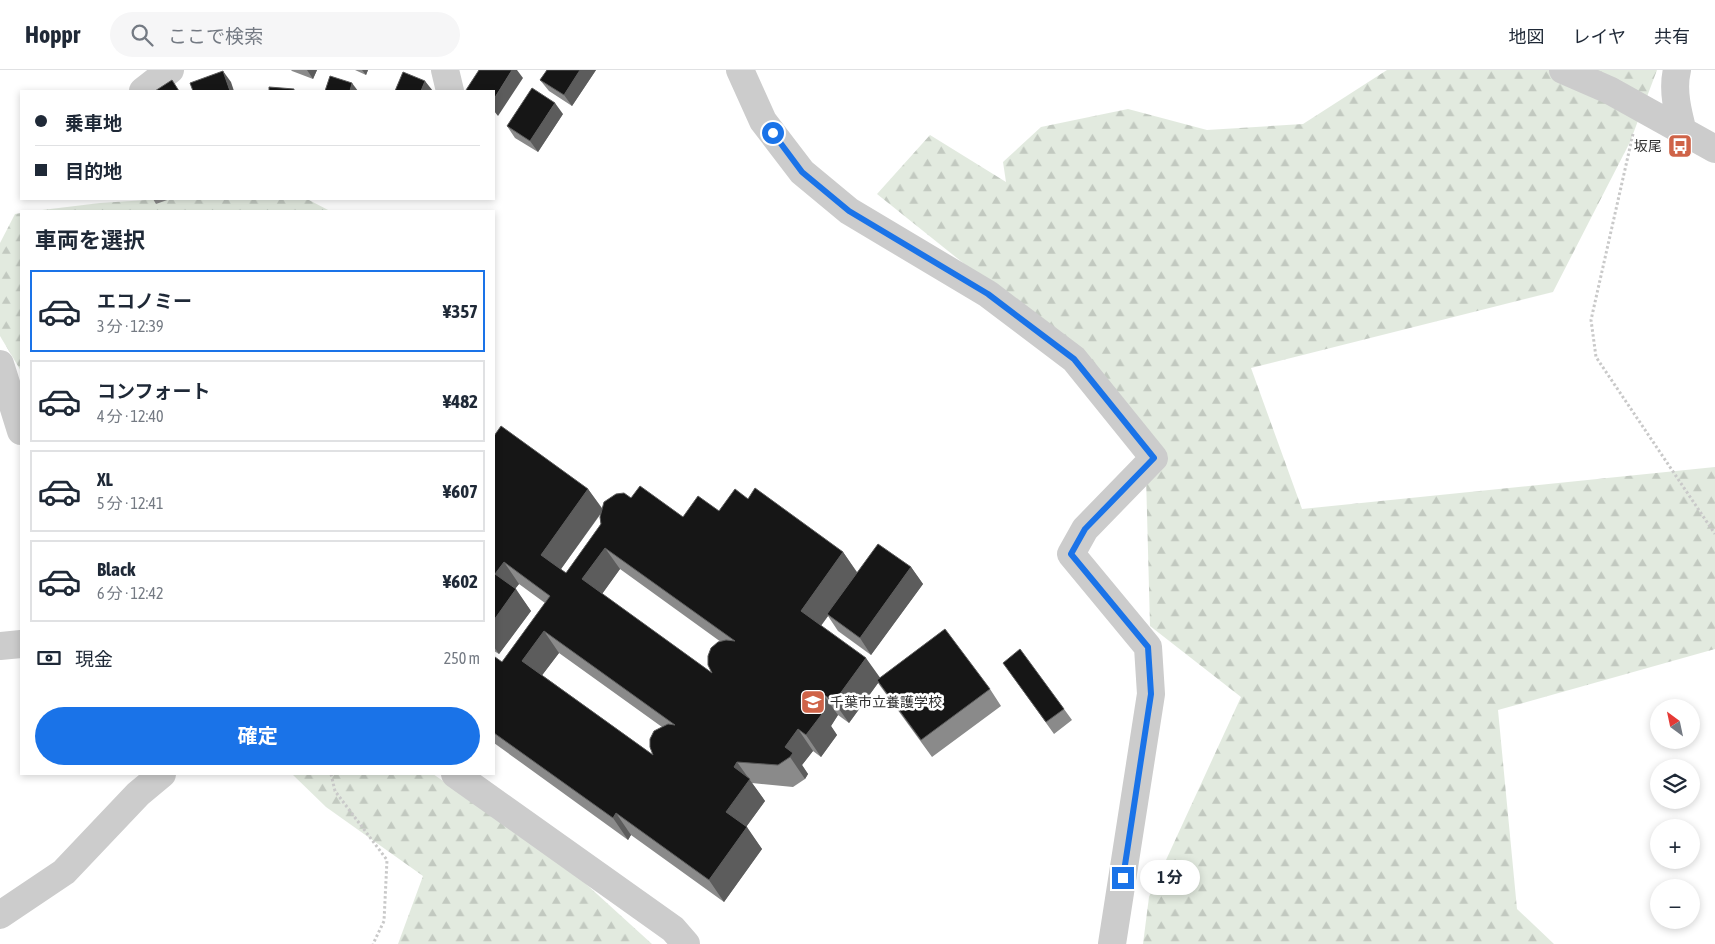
<!DOCTYPE html>
<html lang="ja">
<meta charset="utf-8">
<style>
:root{--surface:#fff;--page:#f6f6f7;--text:#1f2937;--muted:#747a83;--line:#e0e1e3;--accent:#1a73e8}
body{margin:0;font-family:"Asap Condensed","Noto Sans JP",sans-serif;background:var(--page);color:var(--text);height:100vh;display:flex;flex-direction:column;font-size:19px;white-space:nowrap}
*{box-sizing:border-box;margin:0}
p{font-size:16px;color:var(--muted)}
.icon{flex:none;width:28px;height:28px;fill:none;stroke:currentColor;stroke-width:2;stroke-linecap:round;stroke-linejoin:round}
.map{position:relative;flex:1;overflow:hidden}
.details{position:absolute;left:20px;top:140px;width:475px;height:565px;display:flex;flex-direction:column;background:var(--surface);border-radius:0px;box-shadow:0 2px 8px #0003}
.details>*{flex:none}
.banner{position:absolute;left:20px;top:20px;width:475px;height:110px;border-radius:0px;box-shadow:0 2px 8px #0003;display:grid;align-content:center;height:110px;padding:0 15px;background:var(--surface)}
.needle{width:32px;rotate:327deg}
.controls{position:absolute;left:1650px;top:629px;display:grid;gap:10px}
.controls a{display:grid;place-items:center;width:50px;height:50px;border-radius:50%;background:var(--surface);box-shadow:0 2px 8px #0003;font-size:25px}
.end{position:absolute;width:22px;height:22px;margin:-11px;border:6px solid #1a73e8;background:#fff;box-shadow:0 0 0 2px #fff}
.from{border-radius:50%}
.bubble{position:absolute;height:35px;border-radius:18px;background:var(--surface);box-shadow:0 2px 8px #0003;font-size:16px;font-weight:700;line-height:35px;text-align:center}
.banner b{display:flex;align-items:center;gap:18px;height:48px;font-size:19px}
.banner b+b{border-top:1px solid var(--line)}
.banner i{width:12px;height:12px;background:var(--text)}
ul{padding:0;list-style:none}
li{display:flex;align-items:center;gap:15px;height:82px;margin:0 10px 8px;padding:0 5px;border:2px solid var(--line);border-radius:0px}
li div{flex:1}
li b{display:block;font-size:19px}
li em{font-style:normal;font-weight:700}
li.active{border-color:var(--accent)}
li>.icon{width:45px;height:45px;stroke-width:1.5}
h2{padding:0 15px;font-size:22px;line-height:60px}
.pay{display:flex;align-items:center;gap:12px;height:55px;padding:0 15px;font-size:19px}
.pay p{margin-inline-start:auto}
.action{display:flex;gap:10px;margin-top:auto;padding:10px 15px}
.action a{flex:1;height:58px;border-radius:30px;background:var(--accent);color:#fff;font-size:20px;font-weight:700;line-height:58px;text-align:center}
header{display:flex;align-items:center;gap:30px;box-sizing:border-box;height:70px;padding:0 25px;background:var(--surface);border-bottom:1px solid var(--line)}
header strong{font-size:24px}
nav{display:flex;gap:28px;margin-inline-start:auto;font-size:18px}
.search{width:350px;height:45px;background:var(--page);display:flex;align-items:center;gap:12px;box-sizing:border-box;padding:0 18px;border-radius:28px;color:var(--muted);font-size:19px}
.map>svg:first-child{display:block}
.forest{fill:url(#forest-firs)}
.lines{fill:none;stroke-linecap:round;stroke-linejoin:round}
.path{stroke:#c9c9c9;stroke-width:3;stroke-dasharray:2.5 2.5;stroke-linecap:butt}
.minor{stroke:#ccc;stroke-width:28}
.wall{fill:#8a8a8a;fill-rule:evenodd}
.shaded-wall{fill:#5c5c5c}
.building{fill:#161616;stroke:#5c5c5c;fill-rule:evenodd}
.route{stroke:#1a73e8;stroke-width:6}
.labels{text-anchor:middle;stroke-width:5;stroke-linejoin:round;paint-order:stroke}
.poi-label{font-size:14px;fill:#2f2f2f;stroke:#fff;text-anchor:end}
</style>
<header>
<strong>Hoppr</strong>
<div class="search"><svg class="icon" aria-label="search" viewBox="0 0 24 24"><circle cx="10" cy="10" r="6"/><path d="M15 15l6 6"/></svg>ここで検索</div>
<nav><a>地図</a><a>レイヤ</a><a>共有</a></nav>
</header>
<div class="map">
<svg width="1715" height="874" viewBox="0 0 1715 874">
<defs>
<pattern id="forest-firs" width="22" height="20" patternUnits="userSpaceOnUse" patternTransform="scale(1.25)"><rect width="22" height="20" fill="#e2eadf"/><path d="M5 1l3.5 6h-7zM16 11l3.5 6h-7z" fill="#c2c9c0"/></pattern>
</defs>
<rect width="100%" height="100%" fill="#fff"/>
<!-- forest -->
<path class="forest" d="M1387 0H1657L1630 72 1553 222 1251 298 1302 439 1715 397V579L1498 640 1517 839 1554 874H1143L1149 827 1241 627 1150 556 1145 368 1083 289 877 124 930 65 1006 112 1003 92 1041 57 1128 39 1207 60 1303 54Z
M162 129H307L330 141H34L100 133Z
M21 143V301L0 266V173L15 144Z
M292 704H433L564 794 652 874H398L423 806 326 737Z"/>
<g class="lines">
<!-- path -->
<path class="path" d="M1633 64 1591 250 1596 287 1715 464
M331 704 335 721 387 790 384 851 373 874"/>
<!-- minor -->
<path class="minor" d="M445 0 450 21
M740 0 763 51 802 102 849 141 988 224 1074 289 1154 388 1085 459 1071 484 1148 577 1151 624 1112 874
M1563 0 1609 20 1715 79
M1677 0C1672 20 1678 43 1683 62
M143 21 170 0
M0 294 21 361
M0 576 21 574
M455 704 673 859 686 874
M0 845 64 802 138 724 162 704"/>
</g>
<!-- wall -->
<path class="wall" d="M291 0H317L313 9 292 1Z
M355 0H368L366 5Z
M547 0H596L572 36 549 21 540 10Z
M563 44 538 82 515 68 507 56Z
M153 129H170L156 134Z
M494 366 588 419 602 438 631 428 683 447 719 441 748 429 843 482 857 502 911 497 923 514 871 585 838 561 828 546 821 556 880 608 990 619 1001 636 932 687 878 613 849 653 838 645 831 656 837 665 821 687 813 681 802 695 808 704 805 709 793 717 752 713 765 731 746 757 762 779 724 832 631 765 628 770 494 673V589L502 592 545 533 519 514 515 519 531 541 499 584 494 581ZM600 445 601 454 566 503 561 499ZM620 499 721 572 712 603 602 524ZM559 583 662 657 653 685 542 605Z
M1011 604 1064 639 1072 650 1054 664Z"/>
<!-- shaded-wall -->
<path class="shaded-wall" d="M307 0H317L313 9Z
M362 0H368L366 5Z
M512 0H517L523 8 498 46 494 41V29Z
M580 0H596L572 36 564 25Z
M223 1 231 12 234 21H230Z
M425 11 433 21H421Z
M352 13 358 21H350Z
M555 33 563 44 538 82 530 71Z
M588 419 603 440 556 506 541 485Z
M605 478 620 499 597 531 582 509Z
M843 482 858 504 827 544 828 546 816 562 801 541Z
M504 492 519 514 510 525 495 504Z
M911 497 923 514 871 585 860 568Z
M516 519 531 541 499 584 494 577V550Z
M544 561 559 583 537 612 522 591Z
M866 588 881 609 849 653 834 632Z
M823 624 838 645 831 656 837 665 821 687 806 665 814 638Z
M798 659 813 681 802 695 808 704 805 709 790 687 785 677Z
M737 692 765 731 741 764 726 742 734 697Z
M616 743 631 765 628 770 613 748Z
M747 757 762 779 724 832 709 810Z"/>
<!-- building -->
<path class="building" d="M479 0H512L494 29V21H468L466 20Z
M547 0H580L564 25 540 10Z
M223 1 230 21H193L190 13Z
M403 2 425 11 421 21H395Z
M330 6 352 13 350 21H325Z
M172 10 179 21H155Z
M269 17 294 19V21H269Z
M532 18 555 33 530 71 507 56Z
M501 356 588 419 541 485 566 503 601 454 600 447 604 432 616 424 624 423 631 428 640 416 683 447 698 426 719 441 735 419 748 429 755 418 843 482 801 541 866 588 834 632 823 624 814 638 822 644 806 665 798 659 785 677 793 683 790 687 778 695 737 692 734 697 750 709 726 742 747 757 709 810 616 743 613 748 494 663V589L495 587 502 592 550 526 504 492 495 504 516 519 494 550V366ZM605 478 735 571 726 570 718 572 711 578 708 586V595L712 603 582 509ZM544 561 675 655 668 654 654 661 650 669V677L653 685 522 591Z
M878 474 911 497 860 568 827 544Z
M945 559 990 619 921 670 877 610Z
M1020 579 1064 639 1046 652 1003 593Z"/>
<g class="lines">
<!-- route -->
<path class="route" d="M773 63 802 102 849 141 988 224 1074 289 1154 388 1085 459 1071 484 1148 577 1151 624 1123 808"/>
</g>
<!-- icons -->
<defs>
<symbol id="bus-square" viewBox="-11 -11 22 22"><rect x="-9" y="-9" width="18" height="18" rx="4" fill="#cf6348" stroke="#fff"/><path d="M-5-6H5V4H4V6H2V4H-2V6H-4V4H-5ZM-3.5-4V0h7V-4ZM-3.5 1.2v1.5H-2V1.2ZM2 1.2v1.5H3.5V1.2Z" fill="#fff"/></symbol>
<symbol id="school-square" viewBox="-11 -11 22 22"><rect x="-9" y="-9" width="18" height="18" rx="4" fill="#cf6348" stroke="#fff"/><path d="M0-5L7-2L0 1L-7-2ZM-4 1L0 2.5L4 1V4Q0 6-4 4Z" fill="#fff"/></symbol>
</defs>
<g fill-rule="evenodd">
<use href="#bus-square" x="1666" y="62" width="28" height="28"/>
<use href="#school-square" x="799" y="618" width="28" height="28"/>
</g>
<g class="labels">
<!-- poi labels -->
<g class="poi-label">
<text x="1662" y="81">坂尾</text>
<text x="830" y="637" text-anchor="start">千葉市立養護学校</text>
</g>
</g>
</svg>
<div class="controls">
<a><svg class="needle" viewBox="-14 -14 28 28"><path d="M0-13l5 13h-10z" fill="#e53935"/><path d="M0 13l5-13h-10z" fill="#747a83"/></svg></a>
<a><svg class="icon" aria-label="layers" viewBox="0 0 24 24"><path d="M12 4l9 5-9 5-9-5zM3 14l9 5 9-5"/></svg></a>
<a>+</a>
<a>−</a>
</div>
<i class="end from" style="left:773px;top:63px"></i>
<i class="end" style="left:1123px;top:808px"></i>
<div class="bubble" style="left:1140px;top:790px;width:60px">1 分</div>
<div class="banner">
<b><i class="from"></i>乗車地</b>
<b><i></i>目的地</b>
</div>
<section class="details">
<h2>車両を選択</h2>
<ul>
<li class="active"><svg class="icon" aria-label="car" viewBox="0 0 24 24"><path d="M5 17H2v-5l4-1 3-4h7l3 4 3 1v5h-3M9 17h6M6 11h13"/><circle cx="7" cy="17" r="2"/><circle cx="17" cy="17" r="2"/></svg><div><b>エコノミー</b><p>3 分 · 12:39</p></div><em>¥357</em></li>
<li><svg class="icon" aria-label="car" viewBox="0 0 24 24"><path d="M5 17H2v-5l4-1 3-4h7l3 4 3 1v5h-3M9 17h6M6 11h13"/><circle cx="7" cy="17" r="2"/><circle cx="17" cy="17" r="2"/></svg><div><b>コンフォート</b><p>4 分 · 12:40</p></div><em>¥482</em></li>
<li><svg class="icon" aria-label="car" viewBox="0 0 24 24"><path d="M5 17H2v-5l4-1 3-4h7l3 4 3 1v5h-3M9 17h6M6 11h13"/><circle cx="7" cy="17" r="2"/><circle cx="17" cy="17" r="2"/></svg><div><b>XL</b><p>5 分 · 12:41</p></div><em>¥607</em></li>
<li><svg class="icon" aria-label="car" viewBox="0 0 24 24"><path d="M5 17H2v-5l4-1 3-4h7l3 4 3 1v5h-3M9 17h6M6 11h13"/><circle cx="7" cy="17" r="2"/><circle cx="17" cy="17" r="2"/></svg><div><b>Black</b><p>6 分 · 12:42</p></div><em>¥602</em></li>
</ul>
<div class="pay"><svg class="icon" aria-label="cash" viewBox="0 0 24 24"><path d="M3 7h18v10H3z"/><circle cx="12" cy="12" r="2"/></svg>現金<p>250 m</p></div>
<div class="action"><a>確定</a></div>
</section>
</div>
